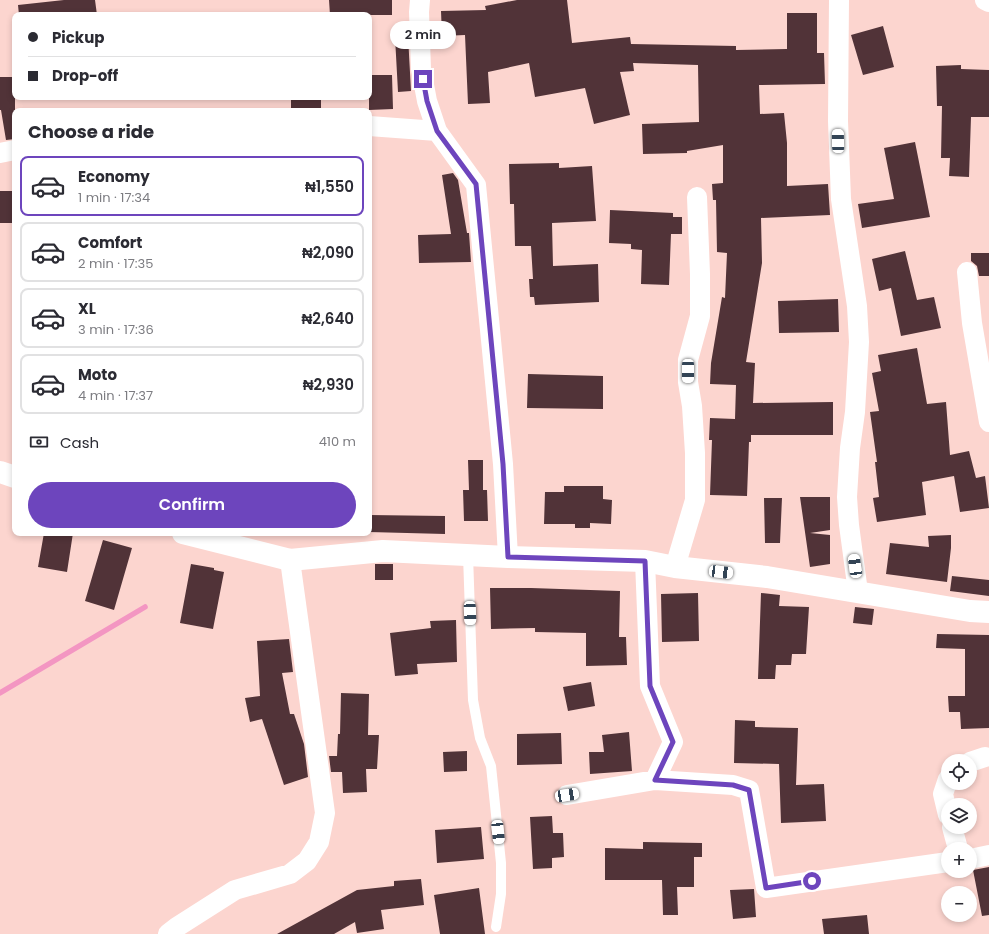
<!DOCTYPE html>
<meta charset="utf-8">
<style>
:root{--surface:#fff;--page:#f2f2f3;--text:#2b2b33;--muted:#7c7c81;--line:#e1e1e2;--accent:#6d45bd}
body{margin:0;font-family:Poppins,sans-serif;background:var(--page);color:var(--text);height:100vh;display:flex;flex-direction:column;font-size:15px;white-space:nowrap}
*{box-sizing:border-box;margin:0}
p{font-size:13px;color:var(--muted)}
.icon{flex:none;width:22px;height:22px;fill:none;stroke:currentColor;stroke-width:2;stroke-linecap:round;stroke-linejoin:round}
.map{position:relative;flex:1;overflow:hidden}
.details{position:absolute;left:12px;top:108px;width:360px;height:428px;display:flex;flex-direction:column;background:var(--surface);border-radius:8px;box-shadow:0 2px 6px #0003}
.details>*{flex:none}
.guide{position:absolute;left:12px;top:12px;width:360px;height:88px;border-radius:8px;box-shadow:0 2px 6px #0003;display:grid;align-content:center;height:88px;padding:0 16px;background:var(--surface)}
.fabs{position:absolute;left:941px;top:754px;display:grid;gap:8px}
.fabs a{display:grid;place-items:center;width:36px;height:36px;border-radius:50%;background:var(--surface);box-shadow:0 2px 6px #0003;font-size:20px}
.end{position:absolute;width:18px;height:18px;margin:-9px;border:5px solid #6d45bd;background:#fff;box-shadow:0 0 0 2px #fff}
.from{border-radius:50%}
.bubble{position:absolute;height:28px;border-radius:14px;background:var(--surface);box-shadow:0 2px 6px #0003;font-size:13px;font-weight:600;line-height:28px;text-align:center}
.car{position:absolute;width:12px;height:24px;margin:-12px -6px;border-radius:5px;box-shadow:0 0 3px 1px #0007;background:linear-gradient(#fff 24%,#345 0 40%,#fff 0 76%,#345 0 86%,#fff 0)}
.guide b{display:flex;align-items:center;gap:14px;height:38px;font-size:15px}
.guide b+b{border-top:1px solid var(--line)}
.guide i{width:10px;height:10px;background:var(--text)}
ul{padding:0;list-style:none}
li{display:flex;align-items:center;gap:12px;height:60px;margin:0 8px 6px;padding:0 8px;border:2px solid var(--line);border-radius:8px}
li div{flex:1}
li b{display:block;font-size:15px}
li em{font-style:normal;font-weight:600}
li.current{border-color:var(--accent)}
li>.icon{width:36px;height:36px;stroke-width:1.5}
h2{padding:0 16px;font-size:18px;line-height:48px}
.pay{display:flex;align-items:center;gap:10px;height:44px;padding:0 16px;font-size:15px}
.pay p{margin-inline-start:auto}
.cta{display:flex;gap:8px;margin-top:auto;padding:8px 16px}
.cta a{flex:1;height:46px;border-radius:24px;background:var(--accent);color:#fff;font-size:16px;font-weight:600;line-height:46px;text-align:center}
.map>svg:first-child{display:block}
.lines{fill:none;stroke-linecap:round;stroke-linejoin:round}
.stream{stroke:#f396c2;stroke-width:5.5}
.building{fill:#513338}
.lane{stroke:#fff;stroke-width:10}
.street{stroke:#fff;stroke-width:20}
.secondary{stroke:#fff;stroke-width:22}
.route{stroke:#6d45bd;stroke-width:5}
</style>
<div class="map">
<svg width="989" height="934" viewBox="0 0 989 934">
<rect width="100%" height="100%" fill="#fcd5cf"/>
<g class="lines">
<!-- stream -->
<path class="stream" d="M0 693 145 607"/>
</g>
<!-- building -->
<path class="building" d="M64 0H95L97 15H19L18 5Z
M329 0H392V15H330Z
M517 0H567L572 43 630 37 631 44 736 46V50L787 49V13H817V53H824L825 84 759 85 760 114 784 113 787 143V186L828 184 830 215 761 218 762 263 746 362 755 363 753 403 833 402V435H751V442H749L747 496 710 495 712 440H709L710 418 735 419 736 385 710 384 711 363 722 297 725 298 727 253 717 252 716 200H713L712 184 723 183V145L687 151V153L643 154 642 124 699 122 698 65 633 63 634 71 620 72 630 115 594 124 585 88 535 97 529 63 488 72 490 103 468 104 465 35 442 36 441 11 486 10 485 6Z
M883 26 894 67 863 75 851 35Z
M408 36 411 91 398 92 395 37Z
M961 65V69L989 70V117H971L969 177 949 176 950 158H941L942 106H937L936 66Z
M369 75H392L393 109 369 110Z
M0 77H15V139L6 140 1 110H0Z
M291 97H321V111H291Z
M915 142 930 217 862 228 858 204 894 199 884 148Z
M559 163V168L592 166 596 221 552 223 553 266 598 264 599 302 535 305 534 297H530L529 279H533L531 246H515L514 204H510L509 164Z
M453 173 458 180 467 233H469L471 262 419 263 418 235 451 234 442 175Z
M0 191H15V223H0Z
M610 210 673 213V217H682V234H671L669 285 641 284 642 250 631 249V244L609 243Z
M905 251 917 300 934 297 941 328 901 336 891 288 879 291 872 259Z
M971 253H989V276H979L977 266 971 261Z
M838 299 839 332 779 333 778 301Z
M917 348 927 404 946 402 950 455 969 451 976 478 985 476 989 508 960 512 954 476 922 482 926 515 877 522 873 498 879 497 875 462H877L870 412 879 411 872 373 881 371 878 355Z
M528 374 603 376V409L527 408Z
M468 460H483V490H487L488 521H464L463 490H469Z
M564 486H603V499L612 500 611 524 590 523V528H575V524H544L545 492H564Z
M800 497H830V530L810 533 830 535V564L810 567Z
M764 498H782L780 543H765Z
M369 515 445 516V534L369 532Z
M44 533H73L67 572 38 567Z
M951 535V548L947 582 886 574 890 543 929 547 928 536Z
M103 540 132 548 114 610 85 601Z
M191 564 214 568V570L224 572 213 629 180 623Z
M375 564H393V580H375Z
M952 576 989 580V596L950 591Z
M490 588H531L620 591 619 637H626L627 665 586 666V633L535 632V628L491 629Z
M698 593 699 641 662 642 661 594Z
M761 593 780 595 779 606 809 607 806 654H792L791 665H776L775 679H758Z
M855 607 874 609 872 625 853 623Z
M456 620 457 662 417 664 418 674 395 676 390 633 431 628 430 621Z
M937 634 989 635V728L961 729 960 712H949L948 696H965V649L936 648Z
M289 639 293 672 282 673 290 714H294L304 744 308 777 284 785 262 719 250 722 245 698 260 696 257 641Z
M591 682 595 706 568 711 563 687Z
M341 693 369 694 368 735H379L377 769H366L367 792 343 793 342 772H331L329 756H337L338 734H340Z
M735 720 755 721V727L798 728 796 785 824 784 826 821 781 823 779 764 734 763Z
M629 732 632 771 590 774 589 752H604L602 735Z
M561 733 562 764 517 765V734Z
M467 751V771L444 772 443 752Z
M552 816 553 833H563L564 857 552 858V868L533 869 530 817Z
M481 827 484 859 437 863 435 830Z
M643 842 702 843V857H694V887H677L678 915H663L662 880H605V848L643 849Z
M989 867V915L982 916 973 870Z
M421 879 424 905 381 910 384 929 357 933 355 922 334 934H277L357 890 394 886V881Z
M479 888 485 934H440L434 895Z
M754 889 756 917 733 919 730 890Z
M867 915 869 934H824L822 919Z"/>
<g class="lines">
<!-- lane -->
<path class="lane" d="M468 555 473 700 480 738 491 766 501 863V894L496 927"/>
<!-- street -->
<path class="street" d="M420 0 419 12 421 69 427 101 437 131 476 185 503 464 508 557
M839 0 838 121 841 199 857 306 859 342 855 412 850 448 847 497 849 525 858 592
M985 0 989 2
M369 126 437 131
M0 153 15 150
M967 272 972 323 989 422
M645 561 650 686 673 742 655 780
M675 567 695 500V453L692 406 688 382V360L700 316V274L697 197
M970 762 985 757
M948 779 943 794 948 815
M567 795 655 780 733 785 749 790 766 888 948 862
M952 827 958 849
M970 859 989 855
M168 934 177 927 235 890 290 874 307 861 319 842 325 813 290 560"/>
<!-- secondary -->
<path class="secondary" d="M0 472 15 477
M183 533 290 560 383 551 508 557 645 561 675 567 767 577 970 611 989 612"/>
</g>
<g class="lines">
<!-- route -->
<path class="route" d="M423 79 427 101 437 131 476 184 503 464 508 557 645 561 650 686 673 742 655 780 733 785 749 790 766 888 812 881"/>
</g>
</svg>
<div class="fabs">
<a><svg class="icon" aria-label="locate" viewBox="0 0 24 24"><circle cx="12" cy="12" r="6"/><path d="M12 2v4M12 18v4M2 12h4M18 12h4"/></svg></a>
<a><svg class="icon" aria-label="layers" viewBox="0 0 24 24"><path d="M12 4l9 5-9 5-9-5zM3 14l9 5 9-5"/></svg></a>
<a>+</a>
<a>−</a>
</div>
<i class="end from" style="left:812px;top:881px"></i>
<i class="end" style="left:423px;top:79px"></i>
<div class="bubble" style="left:390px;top:21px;width:66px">2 min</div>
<i class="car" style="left:838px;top:141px;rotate:359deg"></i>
<i class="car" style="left:688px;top:371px;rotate:180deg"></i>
<i class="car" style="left:855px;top:566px;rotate:352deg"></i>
<i class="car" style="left:721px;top:572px;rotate:97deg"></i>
<i class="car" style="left:470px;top:613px;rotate:178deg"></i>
<i class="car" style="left:567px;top:795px;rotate:81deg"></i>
<i class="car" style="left:498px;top:832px;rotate:174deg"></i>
<div class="guide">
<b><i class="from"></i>Pickup</b>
<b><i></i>Drop-off</b>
</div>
<section class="details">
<h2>Choose a ride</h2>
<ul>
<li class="current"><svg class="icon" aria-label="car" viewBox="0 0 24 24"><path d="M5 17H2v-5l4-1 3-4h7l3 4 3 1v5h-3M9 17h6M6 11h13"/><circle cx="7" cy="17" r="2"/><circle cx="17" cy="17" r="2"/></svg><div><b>Economy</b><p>1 min · 17:34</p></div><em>₦1,550</em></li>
<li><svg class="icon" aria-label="car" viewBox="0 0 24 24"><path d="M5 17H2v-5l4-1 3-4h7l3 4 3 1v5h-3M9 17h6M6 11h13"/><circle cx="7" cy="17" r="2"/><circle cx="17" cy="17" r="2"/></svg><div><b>Comfort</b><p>2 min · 17:35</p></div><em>₦2,090</em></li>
<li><svg class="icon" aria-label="car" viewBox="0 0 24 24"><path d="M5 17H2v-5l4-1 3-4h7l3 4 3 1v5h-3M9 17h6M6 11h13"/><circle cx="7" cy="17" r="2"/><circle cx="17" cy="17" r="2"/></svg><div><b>XL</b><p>3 min · 17:36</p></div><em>₦2,640</em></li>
<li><svg class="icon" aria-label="car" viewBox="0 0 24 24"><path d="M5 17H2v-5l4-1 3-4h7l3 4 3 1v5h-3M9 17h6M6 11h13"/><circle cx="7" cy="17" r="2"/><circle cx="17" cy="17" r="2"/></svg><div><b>Moto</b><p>4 min · 17:37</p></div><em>₦2,930</em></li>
</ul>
<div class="pay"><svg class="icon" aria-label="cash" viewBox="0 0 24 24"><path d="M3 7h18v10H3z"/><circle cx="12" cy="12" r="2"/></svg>Cash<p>410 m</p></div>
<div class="cta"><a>Confirm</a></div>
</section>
</div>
